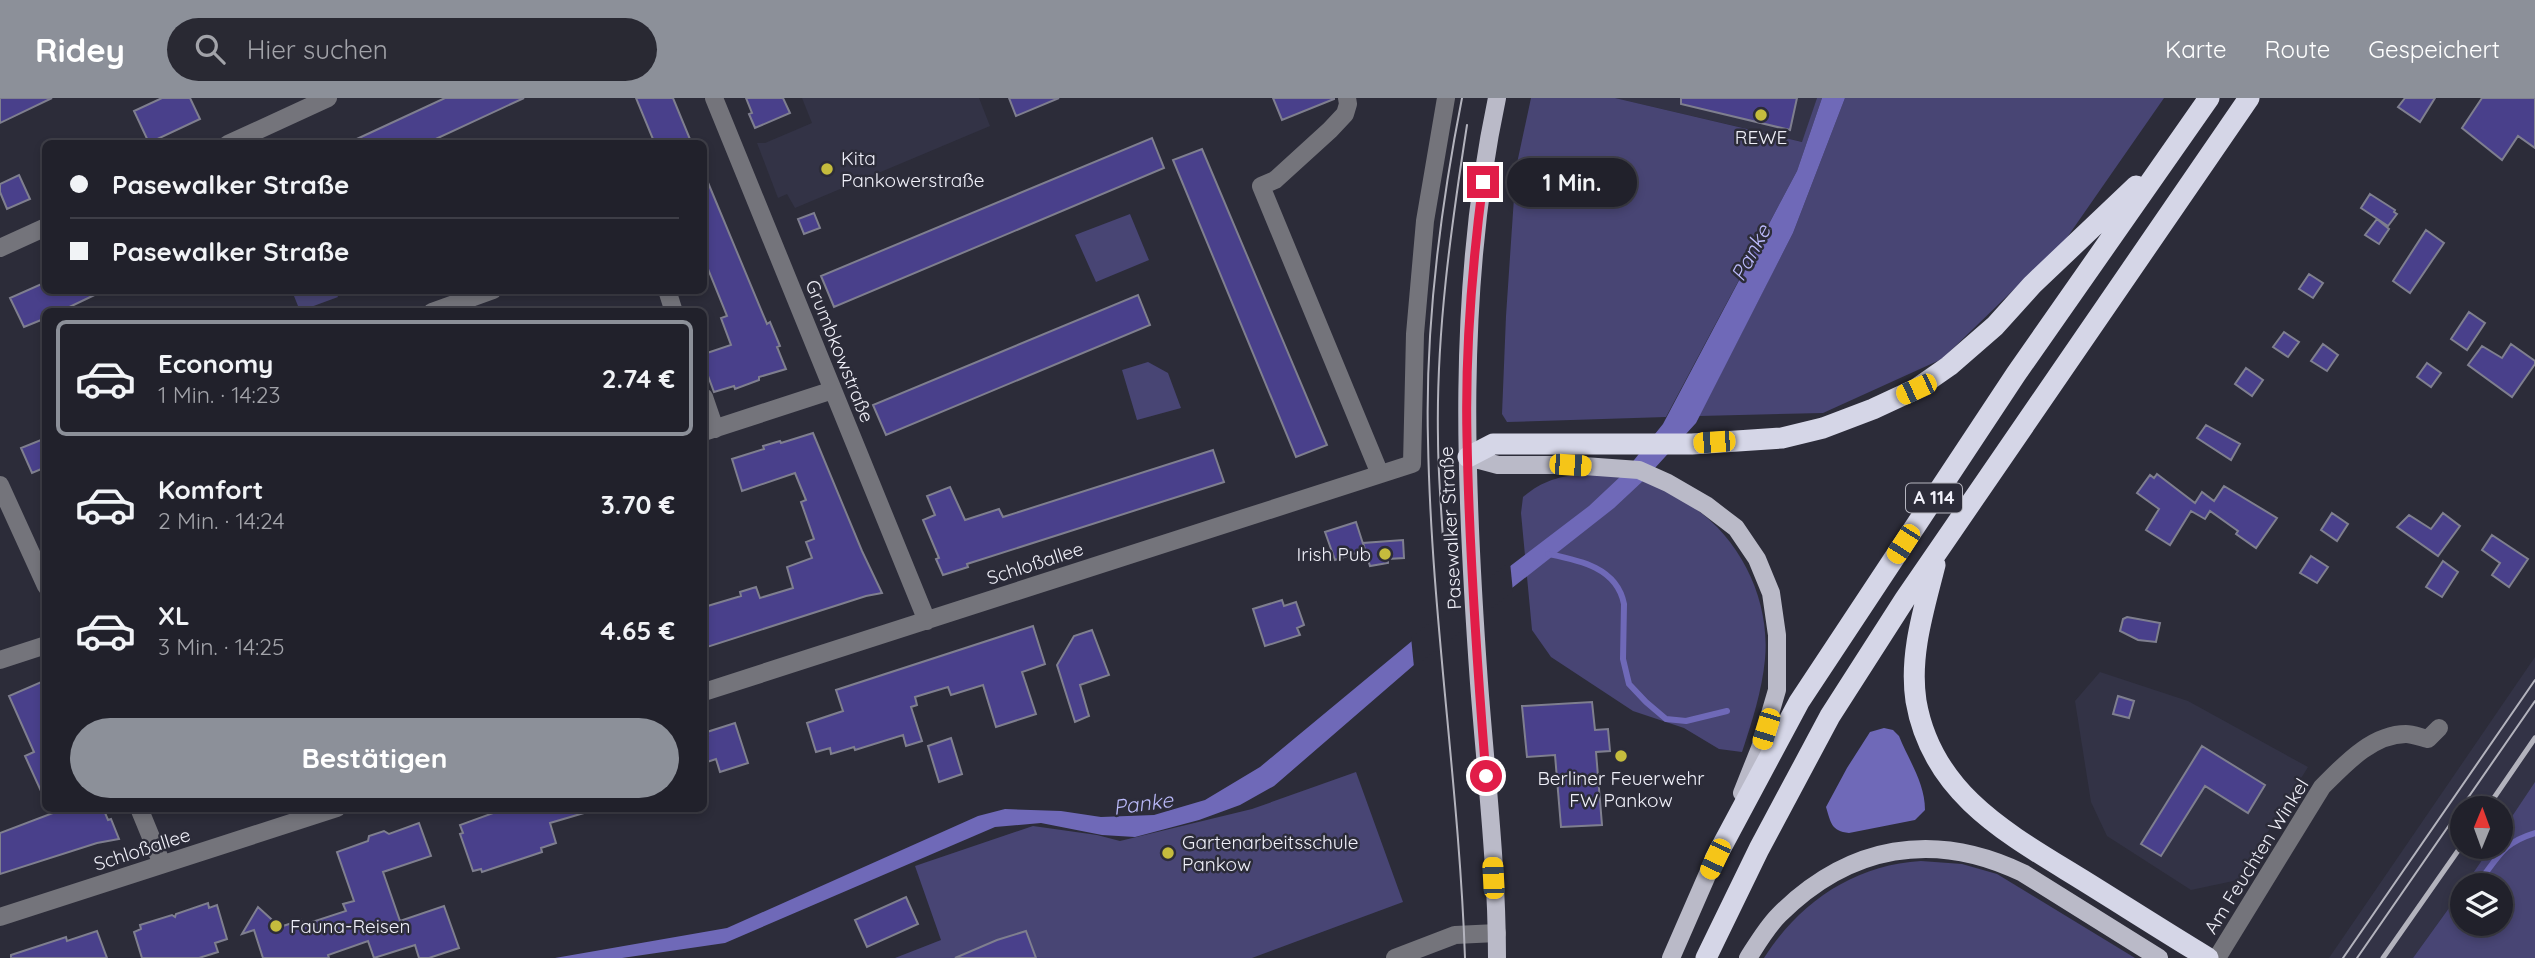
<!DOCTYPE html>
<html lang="de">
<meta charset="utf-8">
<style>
:root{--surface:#21212b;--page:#292933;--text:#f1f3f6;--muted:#a2a3a9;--line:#3e3e47;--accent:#8c9099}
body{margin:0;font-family:Quicksand,sans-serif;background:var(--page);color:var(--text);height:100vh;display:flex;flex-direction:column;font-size:26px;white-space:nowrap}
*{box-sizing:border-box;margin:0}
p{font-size:23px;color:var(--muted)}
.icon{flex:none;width:38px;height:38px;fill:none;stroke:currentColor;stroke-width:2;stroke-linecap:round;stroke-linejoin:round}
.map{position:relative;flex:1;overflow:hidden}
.panel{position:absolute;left:42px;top:210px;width:665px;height:504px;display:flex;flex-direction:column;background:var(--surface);border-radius:10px;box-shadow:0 4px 10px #0003,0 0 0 2px var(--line)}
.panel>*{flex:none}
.banner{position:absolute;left:42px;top:42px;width:665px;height:154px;border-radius:10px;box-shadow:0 4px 10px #0003,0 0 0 2px var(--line);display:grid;align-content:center;height:154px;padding:0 28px;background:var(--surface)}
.needle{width:46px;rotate:1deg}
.fabs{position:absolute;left:2450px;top:698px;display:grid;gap:14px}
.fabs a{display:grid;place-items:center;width:63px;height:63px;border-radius:50%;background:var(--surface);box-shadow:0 4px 10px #0003,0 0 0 2px var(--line);font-size:35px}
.end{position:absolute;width:32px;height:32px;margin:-16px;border:9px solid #e11d48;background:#fff;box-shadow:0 0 0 4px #fff}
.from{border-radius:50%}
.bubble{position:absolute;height:49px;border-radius:24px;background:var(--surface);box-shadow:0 4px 10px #0003,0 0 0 2px var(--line);font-size:23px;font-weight:700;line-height:49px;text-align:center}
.car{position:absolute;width:21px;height:42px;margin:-21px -10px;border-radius:9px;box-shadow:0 0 5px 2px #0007;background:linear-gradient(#f5c518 24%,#345 0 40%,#f5c518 0 76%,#345 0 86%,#f5c518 0)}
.banner b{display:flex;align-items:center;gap:24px;height:66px;font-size:26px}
.banner b+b{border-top:2px solid var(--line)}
.banner i{width:18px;height:18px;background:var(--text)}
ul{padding:12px 0 0;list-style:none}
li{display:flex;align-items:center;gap:21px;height:116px;margin:0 14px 10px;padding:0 14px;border:4px solid transparent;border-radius:10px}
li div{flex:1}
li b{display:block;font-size:26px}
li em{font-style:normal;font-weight:700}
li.active{border-color:var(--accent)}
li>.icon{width:63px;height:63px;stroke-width:1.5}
.button{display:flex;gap:14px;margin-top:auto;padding:14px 28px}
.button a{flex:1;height:80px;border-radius:42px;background:var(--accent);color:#fff;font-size:28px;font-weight:700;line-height:80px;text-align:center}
header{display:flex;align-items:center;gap:42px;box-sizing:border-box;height:98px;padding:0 35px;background:var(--accent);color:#fff}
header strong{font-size:33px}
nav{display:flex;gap:38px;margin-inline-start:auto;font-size:24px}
.search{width:490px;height:63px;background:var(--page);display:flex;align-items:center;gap:18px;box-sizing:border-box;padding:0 24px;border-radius:38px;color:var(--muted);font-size:26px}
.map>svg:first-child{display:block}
.built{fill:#333346}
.green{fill:#484574}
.water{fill:#6f69b8}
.pier{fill:#2c2c39}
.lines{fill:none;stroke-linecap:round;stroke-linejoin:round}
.stream{stroke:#6f69b8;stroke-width:6}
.building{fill:#49408b;stroke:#7f7f8f;stroke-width:2}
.minor{stroke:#74747b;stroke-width:18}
.major{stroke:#babac8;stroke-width:18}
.highway{stroke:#d5d6e7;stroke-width:21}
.tram{stroke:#b3b3bd;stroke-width:2}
.rail{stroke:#b3b3bd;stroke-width:5}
.route{stroke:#e11d48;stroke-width:9}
.poi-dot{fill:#c5bc3d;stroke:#2c2c39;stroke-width:2.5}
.labels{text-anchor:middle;stroke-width:5;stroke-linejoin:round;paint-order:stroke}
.shield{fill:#2c2c39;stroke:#b5b5bf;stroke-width:2}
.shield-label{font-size:18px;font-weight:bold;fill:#f0f0f9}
.poi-label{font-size:19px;fill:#f0f0f9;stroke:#2c2c39;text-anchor:start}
.street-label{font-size:19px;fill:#f0f0f9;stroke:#2c2c39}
.water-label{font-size:21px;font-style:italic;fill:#bbbafa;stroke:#2c2c39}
</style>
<header>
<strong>Ridey</strong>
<div class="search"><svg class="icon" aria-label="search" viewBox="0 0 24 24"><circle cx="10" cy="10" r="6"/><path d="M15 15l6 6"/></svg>Hier suchen</div>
<nav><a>Karte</a><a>Route</a><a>Gespeichert</a></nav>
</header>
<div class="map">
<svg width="2535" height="860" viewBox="0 0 2535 860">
<rect width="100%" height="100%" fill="#2c2c39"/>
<!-- built -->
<path class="built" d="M802 0H979L990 28 795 110 787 96 778 100 757 45H765L812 25Z
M1615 0H1817L1803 44Z
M2535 559V687L2501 737V710H2462V749H2492L2465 787 2462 788V792L2413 860H2329Z
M2100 574 2188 603 2308 669 2238 782 2191 792 2107 738 2091 704 2075 603Z"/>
<!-- green -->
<path class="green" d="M1531 0H1615L1802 44 1817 0H1822L1797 73 1666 319 1507 324 1502 316 1506 218 1516 70Z
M1845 0H2164L2066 141 1942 261 1823 315 1699 318 1793 135Z
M1130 116 1149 162 1096 184 1075 137Z
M292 193H335L338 199 300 213Z
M1148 264 1168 275 1181 310 1137 322 1122 272Z
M1584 376C1603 378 1624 377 1642 382 1655 384 1668 395 1680 401 1736 431 1771 498 1765 561 1762 593 1752 624 1742 654L1719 651 1684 630 1633 613 1551 559 1532 532 1521 415 1523 399C1542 383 1559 378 1584 376Z
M1356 674 1403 804 1252 860H895L941 842 915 768 1033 728 1097 737 1120 743 1252 711Z
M2535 684V860H2413L2462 792V826H2501V788L2465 787 2491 749H2501V735Z
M1921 763 1962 766 1997 776 2135 860H1764C1800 804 1854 767 1921 763Z"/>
<!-- water -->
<path class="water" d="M1822 0H1845L1793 135 1696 325 1644 382 1614 410 1414 567 1274 688 1240 707 1199 722 1135 739 1102 737 1041 725 995 729 725 845 622 860H555L727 830 978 718 1005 711 1061 713 1101 719 1154 717 1205 702 1260 669 1412 543 1589 408 1622 377 1663 326 1797 73Z
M1884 630 1893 632 1899 638C1909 663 1925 685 1925 712L1915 722 1849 735C1831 733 1831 725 1826 709L1847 670 1870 634Z"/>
<!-- pier -->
<path class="pier" d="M1510 464 1513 494 1414 569 1411 539Z"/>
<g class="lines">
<!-- stream -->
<path class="stream" d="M1548 456C1578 462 1617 469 1624 506L1623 561 1629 586 1646 604 1666 621 1686 623 1727 613
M2482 780C2500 756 2505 744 2535 735"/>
</g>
<!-- building -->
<path class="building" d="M0 0H52L0 25Z
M162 0H190L200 21 149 45 134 13Z
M445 0H524L425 46H346Z
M636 0H673L692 46H655Z
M746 0H783L790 15 755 30 749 16 752 15Z
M1009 0H1059L1016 18Z
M1273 0H1334V1L1282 22Z
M1681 0H1797L1790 32 1681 6Z
M2405 0H2435L2420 24 2398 9Z
M2482 0H2535V50L2518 38 2502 62 2462 30Z
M1152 40 1164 70 834 209 821 178Z
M1202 51 1327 347 1296 359 1173 62Z
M704 75 767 226 770 224 780 248 777 249 786 271 759 279V282L735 291 734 288 714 294 704 267V256L731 247 721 220 727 218 704 161Z
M19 77 30 101 7 111 0 94V86Z
M2370 96 2395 112 2394 114 2397 116 2388 128 2361 110Z
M814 115 820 130 804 136 798 121Z
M2377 121 2389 131 2379 146 2365 137Z
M2426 132 2444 145 2410 195 2393 183Z
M2309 176 2323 185 2313 200 2299 191Z
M46 184V192H105L59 214H46V220L24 229 10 200Z
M1138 197 1150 227 886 337 873 307Z
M2469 214 2485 225 2467 252 2451 241Z
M2284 234 2299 244 2288 259 2273 249Z
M2323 246 2338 257 2327 273 2311 263Z
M2511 246 2535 263V266L2512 299 2468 267 2482 248 2502 260Z
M2427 265 2441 275 2431 289 2417 279Z
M2246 270 2263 282 2252 298 2235 286Z
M2206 327 2240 346 2231 362 2197 340Z
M813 335 862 453 882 495 866 498 704 550V509L741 498 740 494 756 489 760 500 793 490 787 469 812 460 806 444 814 441 801 404 806 402 795 375 742 393 732 361 764 351 763 348 780 343 781 345Z
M46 340V369L32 375 21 350Z
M1213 352 1224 384 967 466 968 469 943 477 936 461 939 460 923 422 935 417 927 398 950 389 965 422 999 411 1003 419Z
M2157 376 2195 405 2202 394 2214 403 2224 388 2277 420 2256 450 2236 436 2238 433 2210 413 2205 421 2191 413 2170 447 2146 432 2159 411 2137 395 2150 377 2154 380Z
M2332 415 2348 426 2337 443 2321 432Z
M2443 415 2460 428 2438 458 2397 429 2409 417 2431 431Z
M1356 424 1365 452 1335 462 1325 434Z
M2492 437 2528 461 2509 489 2492 477 2500 465 2482 452Z
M1403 442 1404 460 1388 461V465L1370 468 1363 445Z
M2311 458 2328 469 2317 485 2300 475Z
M2443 463 2458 474 2442 499 2426 489Z
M1282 502 1284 508 1296 504 1304 527 1297 530 1300 537 1265 548 1253 511Z
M2127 519 2160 525 2156 544 2138 542 2120 533 2123 521Z
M1033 528 1045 566 1022 574 1036 616 996 629 983 587 951 597 948 589 915 599 917 607 911 609 922 643 906 648 903 637 855 652 854 649 831 656 830 650 816 654 807 625 843 613 836 592Z
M1092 532 1109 577 1080 587 1089 618 1075 624 1057 567 1074 538Z
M46 582V704L25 658 34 654 9 598Z
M2118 598 2134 603 2129 620 2113 616Z
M1592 604 1595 632 1608 631 1610 653 1596 654 1602 727 1561 729 1555 657 1527 659 1522 608Z
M735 625 748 665 720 674 716 661 704 665V638L708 637 707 634Z
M951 640 962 676 939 684 928 648Z
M2202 648 2265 687 2248 715 2205 688 2161 758 2141 746Z
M66 710H103L108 722 111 721 119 741 97 745 0 776V735Z
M498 710H583L584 715 550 725 556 745 541 750 542 754 482 774 481 771 473 773 460 736 463 735 460 727 499 713Z
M419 725 431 758 383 774 400 823 444 808 459 850 429 860H419L415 847 374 860 368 843 328 857 329 860H263L254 832 242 836 258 809 280 829 301 822 303 827 346 813 343 806 354 803 337 754 368 743 369 738 384 733 389 736Z
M906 799 918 826 867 849 855 822Z
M208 805 209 810 217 807 227 841 215 845 218 854 199 860H142L134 834 141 831 140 827 172 817 175 819 176 816Z
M97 833 107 860H11V857L66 839 67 843Z
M1026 833 1036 860H955L997 842Z"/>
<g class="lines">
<!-- minor -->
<path class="minor" d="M714 0 927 523
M1347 0 1348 6 1345 16 1330 32 1275 82 1261 88 1380 376
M228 46 328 0
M0 150 46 129
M667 192 674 214
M432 214 493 192
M704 299 715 331
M704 334 833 292
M0 387 46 488
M0 562 46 547
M704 594 1412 366 1415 236 1425 123 1446 0
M139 710 162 766
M0 819 337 710
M1395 860 1455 837 1497 835
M2217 860 2322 689C2344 667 2372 636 2406 636 2413 636 2422 640 2428 641L2439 630"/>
<!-- major -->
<path class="major" d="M1468 359 1498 367H1570L1639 372 1668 385 1706 407 1736 430 1757 461 1771 495 1777 537V592L1760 650 1742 695
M1497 860C1497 769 1486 677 1479 585 1465 391 1456 192 1497 0
M1671 860 1719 750
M1748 860C1757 846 1767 829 1779 817 1849 747 1934 732 2023 775L2159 860"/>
<!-- highway -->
<path class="highway" d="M1468 359 1493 346H1692L1782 340 1823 330 1873 311 1916 291 1949 268 1995 228 2032 187 2136 88
M1935 467C1924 511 1909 557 1916 603 1932 696 2008 736 2081 781 2123 807 2165 834 2208 860
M1715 761 1799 604 2016 276 2209 0
M1706 860 1759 751 1830 618 1905 501 2249 0"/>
<!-- tram -->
<path class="tram" d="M1462 0C1440 112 1425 228 1428 342 1431 515 1459 687 1465 860
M1443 441C1441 408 1438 374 1438 340 1436 235 1451 130 1467 27
M2343 860 2535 582
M2357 860 2535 603"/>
<!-- rail -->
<path class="rail" d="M2487 710 2535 640
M2383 860 2462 747"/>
</g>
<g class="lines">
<!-- route -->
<path class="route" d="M1483 84C1472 168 1465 254 1467 339 1469 452 1477 566 1486 678"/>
</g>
<!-- markers -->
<g class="poi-dot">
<circle cx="1761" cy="17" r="7"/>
<circle cx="827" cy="71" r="7"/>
<circle cx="1385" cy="456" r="7"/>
<circle cx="1621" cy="658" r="7"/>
<circle cx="1168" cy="755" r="7"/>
<circle cx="276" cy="828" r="7"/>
</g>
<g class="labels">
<!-- shield labels -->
<rect class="shield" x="1906" y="385.5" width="56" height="29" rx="5"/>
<g class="shield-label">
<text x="1934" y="406">A 114</text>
</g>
<!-- poi labels -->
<g class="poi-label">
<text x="1761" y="46" text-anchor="middle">REWE</text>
<text x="841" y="67">Kita<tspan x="841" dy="22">Pankowerstraße</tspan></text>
<text x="1371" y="463" text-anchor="end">Irish Pub</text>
<text x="1621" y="687" text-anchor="middle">Berliner Feuerwehr<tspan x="1621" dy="22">FW Pankow</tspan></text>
<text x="1182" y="751">Gartenarbeitsschule<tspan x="1182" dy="22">Pankow</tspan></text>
<text x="290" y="835">Fauna-Reisen</text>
</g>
<!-- street labels -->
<g class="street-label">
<text transform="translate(840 253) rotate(68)" y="7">Grumbkowstraße</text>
<text transform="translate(1450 430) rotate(-93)" y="7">Pasewalker Straße</text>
<text transform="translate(1035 465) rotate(-18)" y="7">Schloßallee</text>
<text transform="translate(142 751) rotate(-18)" y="7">Schloßallee</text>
<text transform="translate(2256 758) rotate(-58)" y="7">Am Feuchten Winkel</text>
</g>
<!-- water labels -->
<g class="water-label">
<text transform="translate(1751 155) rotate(-62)" y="7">Panke</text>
<text transform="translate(1143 706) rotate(-8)" y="7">Panke</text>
</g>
</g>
</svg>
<div class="fabs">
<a><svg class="needle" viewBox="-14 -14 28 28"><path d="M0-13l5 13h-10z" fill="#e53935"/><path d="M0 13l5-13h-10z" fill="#a2a3a9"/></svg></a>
<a><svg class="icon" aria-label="layers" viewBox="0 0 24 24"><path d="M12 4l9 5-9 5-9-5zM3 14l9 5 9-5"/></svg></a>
</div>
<i class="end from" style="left:1486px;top:678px"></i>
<i class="end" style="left:1483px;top:84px"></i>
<div class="bubble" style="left:1507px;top:60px;width:130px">1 Min.</div>
<i class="car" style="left:1916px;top:291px;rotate:245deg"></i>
<i class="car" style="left:1714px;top:344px;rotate:266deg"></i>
<i class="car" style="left:1570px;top:367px;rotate:94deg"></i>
<i class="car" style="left:1903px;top:446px;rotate:213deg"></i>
<i class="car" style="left:1766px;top:631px;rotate:197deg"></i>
<i class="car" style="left:1715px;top:761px;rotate:205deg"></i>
<i class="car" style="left:1493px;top:780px;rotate:357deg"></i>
<div class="banner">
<b><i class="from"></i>Pasewalker Straße</b>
<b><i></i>Pasewalker Straße</b>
</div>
<section class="panel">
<ul>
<li class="active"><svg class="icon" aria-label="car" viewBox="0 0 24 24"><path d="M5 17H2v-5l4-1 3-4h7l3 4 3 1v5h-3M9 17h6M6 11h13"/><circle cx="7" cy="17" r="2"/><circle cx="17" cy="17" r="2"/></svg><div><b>Economy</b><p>1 Min. · 14:23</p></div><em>2.74 €</em></li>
<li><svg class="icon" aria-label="car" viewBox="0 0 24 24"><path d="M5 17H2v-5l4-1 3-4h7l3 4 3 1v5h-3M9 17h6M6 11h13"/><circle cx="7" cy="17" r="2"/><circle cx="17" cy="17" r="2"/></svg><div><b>Komfort</b><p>2 Min. · 14:24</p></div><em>3.70 €</em></li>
<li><svg class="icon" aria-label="car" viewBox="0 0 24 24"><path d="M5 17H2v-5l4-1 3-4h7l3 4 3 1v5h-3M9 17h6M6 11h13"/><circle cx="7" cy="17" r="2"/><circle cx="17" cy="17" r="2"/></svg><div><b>XL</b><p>3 Min. · 14:25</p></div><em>4.65 €</em></li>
</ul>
<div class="button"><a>Bestätigen</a></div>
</section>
</div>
